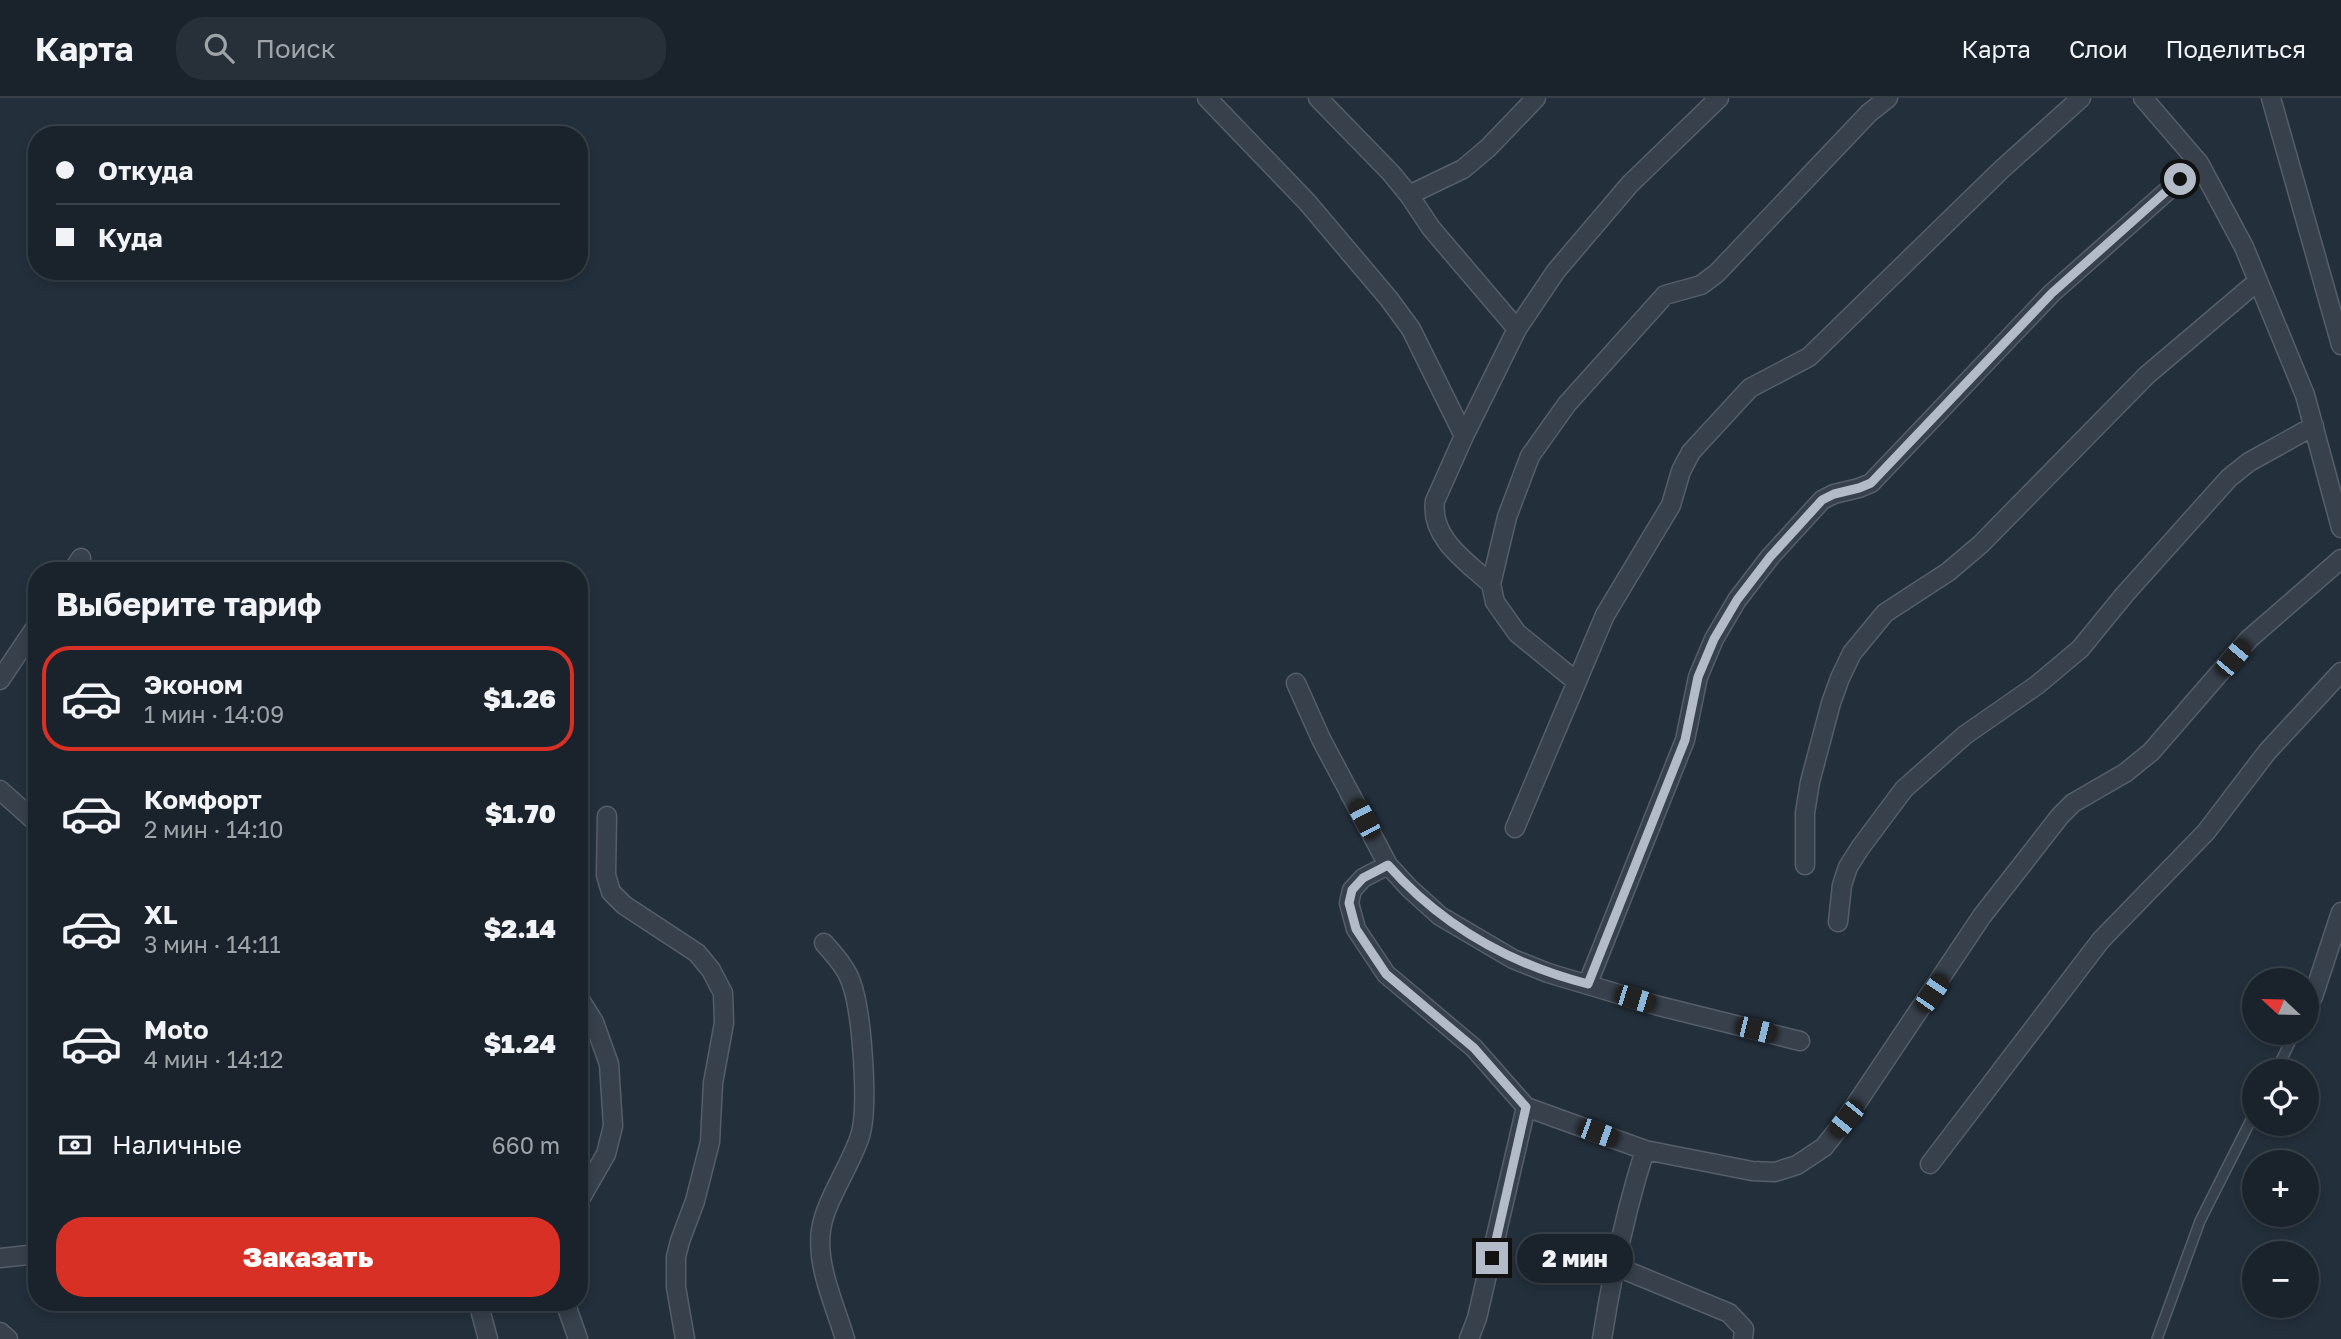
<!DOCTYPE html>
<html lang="ru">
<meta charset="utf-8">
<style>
:root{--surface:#1a232c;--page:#272f38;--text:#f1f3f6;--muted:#9fa4a9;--line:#384048;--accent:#d93025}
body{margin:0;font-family:"Golos Text",sans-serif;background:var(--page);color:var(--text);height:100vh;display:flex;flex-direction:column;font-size:26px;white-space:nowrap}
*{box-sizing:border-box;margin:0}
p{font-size:23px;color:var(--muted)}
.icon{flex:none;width:38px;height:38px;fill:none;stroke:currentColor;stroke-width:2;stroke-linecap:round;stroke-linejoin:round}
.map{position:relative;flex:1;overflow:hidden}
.panel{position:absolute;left:28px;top:464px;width:560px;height:749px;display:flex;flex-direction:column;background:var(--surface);border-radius:28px;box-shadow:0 4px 10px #0003,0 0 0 2px var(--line)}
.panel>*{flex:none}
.banner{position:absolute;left:28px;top:28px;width:560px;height:154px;border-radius:28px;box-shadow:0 4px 10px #0003,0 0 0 2px var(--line);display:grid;align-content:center;height:154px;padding:0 28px;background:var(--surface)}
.needle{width:46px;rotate:292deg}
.controls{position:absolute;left:2242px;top:870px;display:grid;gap:14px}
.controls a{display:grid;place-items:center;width:77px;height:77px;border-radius:50%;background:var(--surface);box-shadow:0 4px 10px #0003,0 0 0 2px var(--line);font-size:35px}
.end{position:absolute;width:32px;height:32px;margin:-16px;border:9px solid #b2bbc7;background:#111;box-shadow:0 0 0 4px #111}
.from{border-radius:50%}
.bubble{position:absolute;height:49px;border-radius:24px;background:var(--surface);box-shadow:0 4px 10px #0003,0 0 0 2px var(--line);font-size:23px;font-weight:800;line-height:49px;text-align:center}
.car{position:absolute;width:21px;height:42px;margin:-21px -10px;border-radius:9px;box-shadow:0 0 5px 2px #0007;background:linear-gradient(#222 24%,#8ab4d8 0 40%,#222 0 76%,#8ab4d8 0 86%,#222 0)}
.banner b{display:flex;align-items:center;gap:24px;height:66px;font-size:26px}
.banner b+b{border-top:2px solid var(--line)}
.banner i{width:18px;height:18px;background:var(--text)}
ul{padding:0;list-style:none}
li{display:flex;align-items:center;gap:21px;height:105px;margin:0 14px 10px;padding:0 14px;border:4px solid transparent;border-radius:28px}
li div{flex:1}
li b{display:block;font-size:26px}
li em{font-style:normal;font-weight:800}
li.active{border-color:var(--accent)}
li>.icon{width:63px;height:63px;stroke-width:1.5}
h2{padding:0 28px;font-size:32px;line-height:84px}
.pay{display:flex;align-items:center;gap:18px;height:77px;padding:0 28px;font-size:26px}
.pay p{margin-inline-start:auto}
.button{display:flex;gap:14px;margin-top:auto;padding:14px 28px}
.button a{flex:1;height:80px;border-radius:28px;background:var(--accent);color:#fff;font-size:28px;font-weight:800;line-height:80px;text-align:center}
header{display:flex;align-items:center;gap:42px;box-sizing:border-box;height:98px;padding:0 35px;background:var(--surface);border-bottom:2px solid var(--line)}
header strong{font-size:33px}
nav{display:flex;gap:38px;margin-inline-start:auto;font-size:24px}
.search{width:490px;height:63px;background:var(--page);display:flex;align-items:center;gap:18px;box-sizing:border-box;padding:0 24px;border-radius:28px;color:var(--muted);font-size:26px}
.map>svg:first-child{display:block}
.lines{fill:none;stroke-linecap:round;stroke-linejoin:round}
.service-casing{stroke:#555e69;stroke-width:12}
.minor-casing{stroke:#555e69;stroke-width:21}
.service{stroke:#37404b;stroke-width:9}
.minor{stroke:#37404b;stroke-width:18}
.route{stroke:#b2bbc7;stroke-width:9}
</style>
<header>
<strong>Карта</strong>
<div class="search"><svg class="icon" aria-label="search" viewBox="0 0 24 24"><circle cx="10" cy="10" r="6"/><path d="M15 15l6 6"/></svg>Поиск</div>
<nav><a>Карта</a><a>Слои</a><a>Поделиться</a></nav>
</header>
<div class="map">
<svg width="2341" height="1241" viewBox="0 0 2341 1241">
<rect width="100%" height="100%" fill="#232f3b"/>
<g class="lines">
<defs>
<path id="service" d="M2276 973 2295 934
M2157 1241 2200 1123 2254 1016"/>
<path id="minor" d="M1207 0 1307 104 1389 201 1411 231 1464 338
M1318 0 1391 75 1409 97 1431 130 1517 231
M2143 0 2199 65 2244 149 2305 297 2341 430
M2271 0 2341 247
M1409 97 1463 71 1488 50 1536 0
M73 472 81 460
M1491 486C1466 463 1430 440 1435 403L1464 338 1517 231 1556 173 1630 86 1719 0
M0 582 37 527
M1577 584 1517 535 1495 504 1491 486 1507 419 1530 358 1567 306 1665 197 1701 187 1717 175 1869 15 1888 0
M1296 585 1321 641 1388 767 1409 790 1440 818 1513 861 1548 875 1659 908 1800 943
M0 692 37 725
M607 718 606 777 611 794 624 807 697 855 711 872 723 895 724 925 713 985 710 1044 695 1103 680 1143 676 1159V1189L685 1241
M1515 730 1605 517 1671 407 1681 373 1691 354 1750 290 1809 259 2002 71 2081 0
M1388 767 1363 780 1352 792 1349 805 1356 831 1386 876 1474 950 1526 1009 1645 1052 1752 1073 1775 1074 1797 1067 1824 1049 1846 1021 1982 818 2060 718 2073 705 2125 675 2151 654 2249 541 2341 461
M1805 767V715L1810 684 1831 605 1840 580 1852 555 1885 515 1948 474 1981 446 2147 277 2258 183
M1838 824 1842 787 1848 769 1860 750 1904 691 1965 637 2037 587 2080 551 2125 496 2229 380 2249 364 2314 328
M824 845C834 857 846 869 851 884 862 913 869 1010 860 1038 850 1069 825 1103 821 1132 816 1168 835 1207 845 1241
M1588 885 1685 642 1698 579 1714 541 1737 502 1770 459 1822 402 1834 396 1859 390 1871 385 2052 195 2199 65
M2313 899 2341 814
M579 900 594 924 609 966 613 1028 606 1056 579 1103
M1930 1066 2101 842 2206 734 2267 654 2341 574
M0 1160 37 1156
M1615 1168 1729 1215 1744 1231 1743 1241
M478 1204 488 1241
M565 1204 578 1241
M0 1234 8 1241
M1469 1241 1477 1220 1526 1009
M1602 1241C1612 1177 1625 1114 1645 1052"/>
</defs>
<!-- service casing -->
<use href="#service" class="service-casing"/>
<!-- minor casing -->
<use href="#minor" class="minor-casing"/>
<!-- service -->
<use href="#service" class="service"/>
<!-- minor -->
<use href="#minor" class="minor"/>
</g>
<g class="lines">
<!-- route -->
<path class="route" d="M1492 1160 1526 1009 1474 950 1386 876 1356 831 1349 805 1352 792 1363 780 1388 767C1442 828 1510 866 1588 886L1685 642 1698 579 1714 541 1737 502 1770 459 1822 402 1834 396 1859 390 1871 385 2052 195 2180 81"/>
</g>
</svg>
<div class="controls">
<a><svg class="needle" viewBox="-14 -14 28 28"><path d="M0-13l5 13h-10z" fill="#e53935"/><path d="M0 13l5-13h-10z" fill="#9fa4a9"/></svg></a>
<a><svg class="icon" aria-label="locate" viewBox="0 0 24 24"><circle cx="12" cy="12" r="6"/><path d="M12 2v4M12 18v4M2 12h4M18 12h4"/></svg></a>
<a>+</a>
<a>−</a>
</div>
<i class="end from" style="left:2180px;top:81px"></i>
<i class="end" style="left:1492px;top:1160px"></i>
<div class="bubble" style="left:1517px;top:1136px;width:116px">2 мин</div>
<i class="car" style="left:2233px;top:560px;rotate:40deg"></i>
<i class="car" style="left:1364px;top:721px;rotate:332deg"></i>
<i class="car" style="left:1932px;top:895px;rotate:34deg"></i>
<i class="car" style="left:1635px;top:901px;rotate:107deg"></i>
<i class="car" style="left:1756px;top:932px;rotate:104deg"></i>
<i class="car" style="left:1846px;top:1021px;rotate:219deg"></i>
<i class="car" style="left:1598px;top:1035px;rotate:110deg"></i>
<div class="banner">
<b><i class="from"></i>Откуда</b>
<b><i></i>Куда</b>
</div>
<section class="panel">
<h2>Выберите тариф</h2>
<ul>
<li class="active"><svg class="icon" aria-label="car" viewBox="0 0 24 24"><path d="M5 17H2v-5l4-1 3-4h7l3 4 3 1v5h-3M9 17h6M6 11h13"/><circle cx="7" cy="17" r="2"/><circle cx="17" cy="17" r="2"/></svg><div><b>Эконом</b><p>1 мин · 14:09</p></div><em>$1.26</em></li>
<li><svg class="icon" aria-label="car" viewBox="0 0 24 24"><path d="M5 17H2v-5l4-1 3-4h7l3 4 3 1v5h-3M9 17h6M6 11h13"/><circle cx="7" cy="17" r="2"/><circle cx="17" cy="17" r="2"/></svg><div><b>Комфорт</b><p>2 мин · 14:10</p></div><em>$1.70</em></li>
<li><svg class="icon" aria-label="car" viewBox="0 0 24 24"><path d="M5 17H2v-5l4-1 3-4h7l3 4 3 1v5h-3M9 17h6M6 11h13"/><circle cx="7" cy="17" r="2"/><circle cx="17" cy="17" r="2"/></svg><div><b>XL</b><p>3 мин · 14:11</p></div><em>$2.14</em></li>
<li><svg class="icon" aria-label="car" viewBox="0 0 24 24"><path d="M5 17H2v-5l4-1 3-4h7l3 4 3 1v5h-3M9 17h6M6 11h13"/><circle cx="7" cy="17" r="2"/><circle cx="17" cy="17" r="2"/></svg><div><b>Moto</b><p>4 мин · 14:12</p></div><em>$1.24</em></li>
</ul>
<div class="pay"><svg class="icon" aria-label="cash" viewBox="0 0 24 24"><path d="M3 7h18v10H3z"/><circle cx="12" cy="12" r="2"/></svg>Наличные<p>660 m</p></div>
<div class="button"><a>Заказать</a></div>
</section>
</div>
